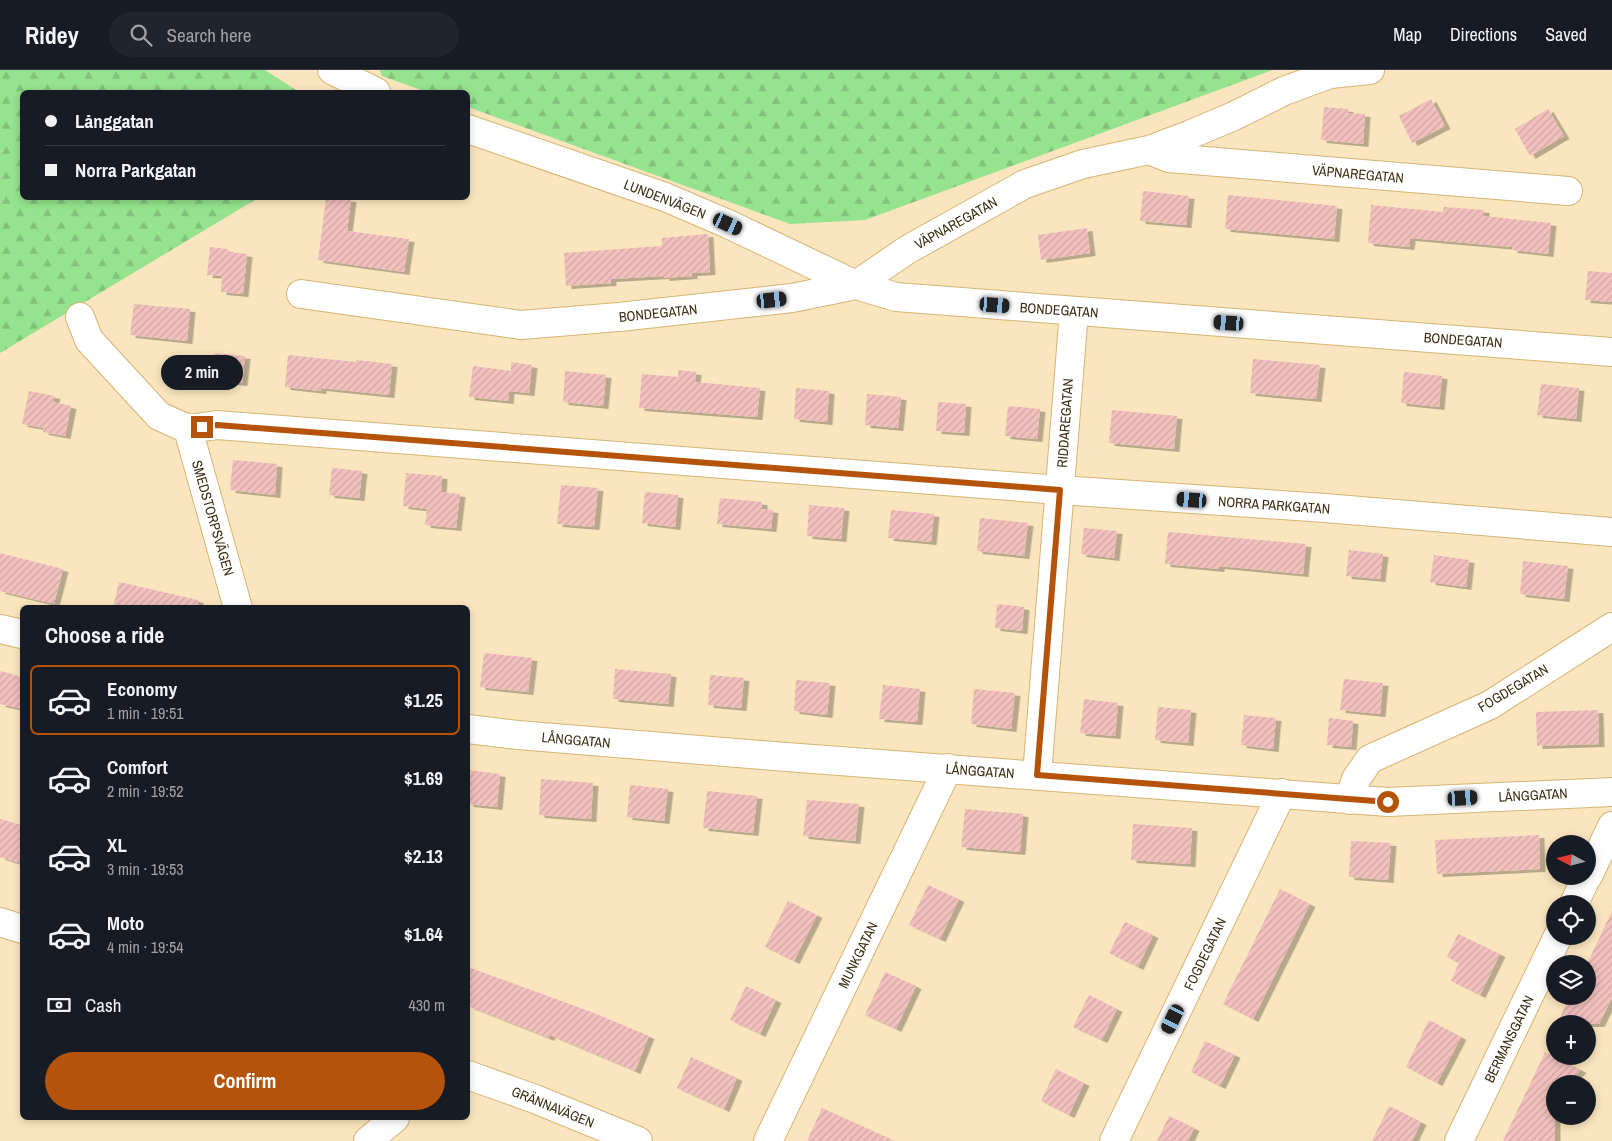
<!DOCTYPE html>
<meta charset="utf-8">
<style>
:root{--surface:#171b24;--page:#20242c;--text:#f1f3f6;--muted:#9ea1a6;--line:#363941;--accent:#b45309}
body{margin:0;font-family:"Archivo Narrow",sans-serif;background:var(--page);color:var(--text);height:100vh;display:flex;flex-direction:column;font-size:19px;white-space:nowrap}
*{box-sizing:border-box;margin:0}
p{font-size:16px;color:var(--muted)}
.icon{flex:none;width:28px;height:28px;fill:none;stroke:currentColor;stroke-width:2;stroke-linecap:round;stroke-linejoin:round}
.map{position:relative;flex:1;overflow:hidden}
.panel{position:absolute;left:20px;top:535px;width:450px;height:515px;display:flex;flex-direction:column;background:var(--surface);border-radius:8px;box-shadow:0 2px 8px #0003}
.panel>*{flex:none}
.banner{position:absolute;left:20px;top:20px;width:450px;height:110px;border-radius:8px;box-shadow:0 2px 8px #0003;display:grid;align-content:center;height:110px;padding:0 25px;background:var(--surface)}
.needle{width:32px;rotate:277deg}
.fabs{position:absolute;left:1546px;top:765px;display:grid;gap:10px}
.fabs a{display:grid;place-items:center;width:50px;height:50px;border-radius:50%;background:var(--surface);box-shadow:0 2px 8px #0003;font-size:25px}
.end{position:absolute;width:22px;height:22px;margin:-11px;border:6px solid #b45309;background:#fff;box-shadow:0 0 0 2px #fff}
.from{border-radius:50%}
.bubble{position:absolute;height:35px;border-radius:18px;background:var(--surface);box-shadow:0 2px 8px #0003;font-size:16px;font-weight:700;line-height:35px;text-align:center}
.car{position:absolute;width:15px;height:30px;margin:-15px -8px;border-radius:6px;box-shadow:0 0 4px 1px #0007;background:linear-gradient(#222 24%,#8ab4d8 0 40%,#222 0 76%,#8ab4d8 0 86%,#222 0)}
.banner b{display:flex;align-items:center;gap:18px;height:48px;font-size:19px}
.banner b+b{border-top:1px solid var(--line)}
.banner i{width:12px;height:12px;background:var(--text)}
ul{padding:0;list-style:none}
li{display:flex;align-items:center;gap:15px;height:70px;margin:0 10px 8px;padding:0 15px;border:2px solid transparent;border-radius:8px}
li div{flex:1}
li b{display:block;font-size:19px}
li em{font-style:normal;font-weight:700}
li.active{border-color:var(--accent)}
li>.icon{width:45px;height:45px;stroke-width:1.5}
h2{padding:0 25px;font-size:22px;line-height:60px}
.pay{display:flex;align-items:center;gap:12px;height:55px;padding:0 25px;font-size:19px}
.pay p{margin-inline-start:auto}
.primary-button{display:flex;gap:10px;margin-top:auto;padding:10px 25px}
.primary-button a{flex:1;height:58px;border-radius:30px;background:var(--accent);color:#fff;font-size:20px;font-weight:700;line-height:58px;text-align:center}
header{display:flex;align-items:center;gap:30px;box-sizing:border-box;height:70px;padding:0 25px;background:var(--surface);border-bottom:1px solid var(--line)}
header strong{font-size:24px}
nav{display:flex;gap:28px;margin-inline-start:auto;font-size:18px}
.search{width:350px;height:45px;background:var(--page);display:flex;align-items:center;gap:12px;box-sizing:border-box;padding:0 18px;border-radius:28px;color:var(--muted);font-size:19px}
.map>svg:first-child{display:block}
.forest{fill:url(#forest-firs)}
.building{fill:url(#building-hatch);filter:url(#shadow)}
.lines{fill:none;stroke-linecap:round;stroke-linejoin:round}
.minor-casing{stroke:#d6b473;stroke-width:30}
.major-casing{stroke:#d6b473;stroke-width:30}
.minor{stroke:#fff;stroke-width:28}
.major{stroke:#fff;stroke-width:28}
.route{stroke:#b45309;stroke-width:6}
.labels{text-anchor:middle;stroke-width:5;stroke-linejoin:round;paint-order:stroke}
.street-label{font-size:14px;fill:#3d3014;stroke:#fff}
</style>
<header>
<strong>Ridey</strong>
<div class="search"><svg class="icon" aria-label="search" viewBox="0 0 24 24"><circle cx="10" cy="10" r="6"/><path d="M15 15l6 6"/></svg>Search here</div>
<nav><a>Map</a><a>Directions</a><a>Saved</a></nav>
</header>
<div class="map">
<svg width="1612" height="1071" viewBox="0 0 1612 1071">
<defs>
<pattern id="forest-firs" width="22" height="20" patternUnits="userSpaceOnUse" patternTransform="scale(1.25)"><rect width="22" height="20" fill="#95e38e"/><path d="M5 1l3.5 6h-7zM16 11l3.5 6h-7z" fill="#81c37a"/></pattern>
<pattern id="building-hatch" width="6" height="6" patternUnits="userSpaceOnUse" patternTransform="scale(1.25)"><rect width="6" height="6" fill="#f2c1be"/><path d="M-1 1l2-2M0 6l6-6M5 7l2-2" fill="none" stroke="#d0a6a2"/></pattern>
<filter id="shadow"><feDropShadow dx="5.5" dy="3" stdDeviation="0" flood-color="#0004"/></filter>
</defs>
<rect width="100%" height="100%" fill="#fae5be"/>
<!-- forest -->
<path class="forest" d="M0 0H265L299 22H22V128H258L0 283Z
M380 0H1273L865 150 790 154 468 37V22H427L382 6Z"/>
<!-- building -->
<path class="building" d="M1431 29 1445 56 1412 73 1399 46Z
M1324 37 1348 39V43L1365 44 1363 74 1321 70Z
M1548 39 1564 66 1530 86 1515 59Z
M1143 121 1189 126 1186 155 1140 151Z
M1228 125 1337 136 1334 169 1225 159Z
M326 128 351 129 347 161 409 169 404 202 318 190Z
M1371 135 1443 142 1444 137 1484 140V146L1551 153 1548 184 1512 180V177L1410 168 1409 177 1368 173Z
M1087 158 1090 183 1041 190 1038 165Z
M708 164 710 202 692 203V206L664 208V206L611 209V213L566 216 564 183 662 176V168Z
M210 177 228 179V182L247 184 243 224 221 222 222 206 207 205Z
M1588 201 1612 203V232L1585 230Z
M134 234 190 239 187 271 130 265Z
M214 283 245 286 242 313 211 310Z
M288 285 356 292V290L392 294 389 325 321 318V321L285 317Z
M1253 289 1320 295 1316 329 1250 323Z
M511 292 532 295 529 323 509 321 508 331 469 327 473 296 511 301Z
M678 300 696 302 695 312 760 318 757 347 639 338 642 304 678 307Z
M565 301 606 305 603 336 563 332Z
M1404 302 1442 306 1439 337 1401 333Z
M1541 314 1579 318 1576 349 1537 345Z
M796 318 829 321 827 352 794 349Z
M29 321 55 326 53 332 71 336 65 366 43 362 44 358 22 354Z
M867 324 901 327 898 358 865 355Z
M938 332 966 334 964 363 936 361Z
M1008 336 1040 339 1037 369 1005 366Z
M1112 340 1177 346 1174 379 1109 373Z
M233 390 277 394 275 425 230 420Z
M332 398 362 401 359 428 329 425Z
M406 403 442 406 441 422 460 424 456 458 425 455 427 439 403 436Z
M561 415 598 418 594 457 557 454Z
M645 422 678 425 675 457 642 453Z
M720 428 762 432V439L773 440 771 459 717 454Z
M809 435 844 438 841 469 807 466Z
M891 440 934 444 931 472 888 468Z
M980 448 1028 453 1024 486 977 481Z
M1084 458 1117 461 1114 488 1081 484Z
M1168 462 1306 474 1303 504 1219 496V499L1165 494Z
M1349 480 1383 484 1380 509 1346 506Z
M0 483 63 499 54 534 0 521Z
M1434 485 1469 490 1466 517 1430 512Z
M1523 491 1568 496 1564 529 1520 524Z
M119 512 198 530 197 538H113Z
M997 534 1024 537 1022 561 995 558Z
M484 583 532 588 528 622 480 617Z
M615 599 671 604 668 634 613 629Z
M0 601 22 607V639L0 634Z
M710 605 744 608 741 638 708 635Z
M1344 609 1383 613 1380 644 1340 640Z
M796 610 830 613 827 645 794 641Z
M883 615 920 619 917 652 879 649Z
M974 619 1015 623 1011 659 971 654Z
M1084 629 1118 633 1115 666 1080 663Z
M1158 637 1191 640 1188 673 1155 670Z
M1598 640 1599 674 1537 676 1536 642Z
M1244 645 1276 648 1273 679 1241 675Z
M1329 648 1353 651 1351 677 1327 675Z
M468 700 500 704 497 737 468 734Z
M541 709 593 713 591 749 539 745Z
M630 715 668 719 664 751 627 747Z
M707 721 757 726 753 763 703 758Z
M807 730 859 734 855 771 803 766Z
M965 739 1023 744 1020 782 961 777Z
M0 749 22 755V794L0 787Z
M1133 754 1192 758 1190 794 1131 790Z
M1539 765 1540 799 1437 804 1435 770Z
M1351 771 1391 773 1388 810 1349 807Z
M928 815 959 829 940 869 909 855Z
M1280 819 1310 834 1253 949 1223 934Z
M788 831 817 845 794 891 765 877Z
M1612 841V928L1599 954H1557L1570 926H1588V892Z
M1125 852 1153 865 1138 897 1109 883Z
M1458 864 1500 884 1480 925 1451 911 1459 893 1447 887Z
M468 897 594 943 649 966 635 1001 550 965 549 968 468 936Z
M885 902 916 916 896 959 865 945Z
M746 916 776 930 760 964 730 950Z
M1089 925 1117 939 1102 970 1073 957Z
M1429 950 1461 967 1437 1013 1406 997Z
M1205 971 1235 985 1220 1016 1191 1002Z
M1545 982 1581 1000 1575 1006 1571 1014H1555V1071H1503Z
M691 987 737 1008 724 1039 677 1018Z
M1056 999 1084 1013 1069 1045 1041 1031Z
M1389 1036 1421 1052 1412 1071H1372Z
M822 1038 895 1071H807Z
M1169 1046 1194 1058 1188 1071H1157Z"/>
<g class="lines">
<defs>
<path id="minor" d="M332 0 376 22
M468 59 665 127 728 154 856 215
M1149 80 1169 88 1568 121
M856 215 907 180 1025 114 1083 94 1149 80 1189 65 1234 46 1284 21 1330 4 1370 0
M301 224 521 255 619 247 792 228 856 215 896 227 1612 282
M80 247 89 270 159 346 188 359
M188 359 217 355 1060 420 1325 438 1612 462
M188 359 238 538
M0 559 22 564
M468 659 518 665 786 687 1388 732 1612 722
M1037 705 1074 241
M1349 730 1356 709 1370 689 1490 635 1612 557
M1588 806 1612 756
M1574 834 1587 806
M368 1071 395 1048
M768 1071 948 698
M1114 1071 1282 723
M1459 1071 1558 866"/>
<path id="major" d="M0 852 22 859
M468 1005 535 1029 638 1071"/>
</defs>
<!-- minor casing -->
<use href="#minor" class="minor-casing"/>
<!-- major casing -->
<use href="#major" class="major-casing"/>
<!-- minor -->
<use href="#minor" class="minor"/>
<!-- major -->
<use href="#major" class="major"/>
</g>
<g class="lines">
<!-- route -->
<path class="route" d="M202 357 217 355 1060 420 1037 705 1388 732"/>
</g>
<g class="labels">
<!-- street labels -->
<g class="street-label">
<text transform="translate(1358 104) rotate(5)" y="5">VÄPNAREGATAN</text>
<text transform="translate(665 129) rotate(21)" y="5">LUNDENVÄGEN</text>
<text transform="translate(956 153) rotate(-29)" y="5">VÄPNAREGATAN</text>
<text transform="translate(1059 240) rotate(4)" y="5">BONDEGATAN</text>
<text transform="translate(658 243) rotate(-6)" y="5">BONDEGATAN</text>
<text transform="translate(1463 270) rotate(4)" y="5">BONDEGATAN</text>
<text transform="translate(1065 353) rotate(-86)" y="5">RIDDAREGATAN</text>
<text transform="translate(1274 435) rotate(4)" y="5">NORRA PARKGATAN</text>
<text transform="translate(213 448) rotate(74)" y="5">SMEDSTORPSVÄGEN</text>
<text transform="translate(1513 618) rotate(-31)" y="5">FOGDEGATAN</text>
<text transform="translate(576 670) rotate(5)" y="5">LÅNGGATAN</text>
<text transform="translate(980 701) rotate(4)" y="5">LÅNGGATAN</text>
<text transform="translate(1533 725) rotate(-3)" y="5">LÅNGGATAN</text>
<text transform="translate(1205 884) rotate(-64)" y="5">FOGDEGATAN</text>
<text transform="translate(858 885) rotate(-64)" y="5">MUNKGATAN</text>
<text transform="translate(1509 969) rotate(-64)" y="5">BERMANSGATAN</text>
<text transform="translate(553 1037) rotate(22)" y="5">GRÄNNAVÄGEN</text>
</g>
</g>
</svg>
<div class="fabs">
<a><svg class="needle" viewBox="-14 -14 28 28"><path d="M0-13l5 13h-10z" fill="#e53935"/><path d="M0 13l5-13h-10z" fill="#9ea1a6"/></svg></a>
<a><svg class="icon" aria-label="locate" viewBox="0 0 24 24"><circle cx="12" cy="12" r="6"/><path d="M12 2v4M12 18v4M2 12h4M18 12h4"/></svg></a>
<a><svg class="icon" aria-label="layers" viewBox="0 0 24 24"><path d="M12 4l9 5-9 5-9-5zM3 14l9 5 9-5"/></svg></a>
<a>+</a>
<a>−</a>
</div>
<i class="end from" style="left:1388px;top:732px"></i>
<i class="end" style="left:202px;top:357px"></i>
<div class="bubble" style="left:161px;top:285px;width:82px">2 min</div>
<i class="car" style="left:728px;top:154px;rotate:115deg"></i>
<i class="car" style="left:772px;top:230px;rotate:84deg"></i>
<i class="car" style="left:995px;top:235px;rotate:94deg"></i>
<i class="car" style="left:1229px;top:253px;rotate:274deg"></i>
<i class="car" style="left:1192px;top:430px;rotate:274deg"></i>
<i class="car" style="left:1463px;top:728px;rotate:87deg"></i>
<i class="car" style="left:1173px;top:949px;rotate:206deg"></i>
<div class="banner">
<b><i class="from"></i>Långgatan</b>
<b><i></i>Norra Parkgatan</b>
</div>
<section class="panel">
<h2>Choose a ride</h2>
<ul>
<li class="active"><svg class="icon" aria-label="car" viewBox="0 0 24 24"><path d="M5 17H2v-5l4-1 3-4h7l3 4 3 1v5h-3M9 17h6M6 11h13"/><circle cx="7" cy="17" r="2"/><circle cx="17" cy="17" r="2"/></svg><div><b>Economy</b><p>1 min · 19:51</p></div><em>$1.25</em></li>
<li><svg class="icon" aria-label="car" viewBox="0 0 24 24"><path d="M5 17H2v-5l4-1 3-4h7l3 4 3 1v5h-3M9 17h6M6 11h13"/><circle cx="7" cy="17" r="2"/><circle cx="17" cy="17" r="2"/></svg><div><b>Comfort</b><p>2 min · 19:52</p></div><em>$1.69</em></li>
<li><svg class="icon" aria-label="car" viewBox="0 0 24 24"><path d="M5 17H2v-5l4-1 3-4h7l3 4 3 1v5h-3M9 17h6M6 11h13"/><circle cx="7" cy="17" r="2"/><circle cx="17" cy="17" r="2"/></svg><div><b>XL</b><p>3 min · 19:53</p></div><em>$2.13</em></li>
<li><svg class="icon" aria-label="car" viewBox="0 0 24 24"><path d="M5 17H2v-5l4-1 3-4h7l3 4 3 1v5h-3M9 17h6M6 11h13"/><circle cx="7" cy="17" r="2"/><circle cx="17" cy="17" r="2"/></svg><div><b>Moto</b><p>4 min · 19:54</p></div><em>$1.64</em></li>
</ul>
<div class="pay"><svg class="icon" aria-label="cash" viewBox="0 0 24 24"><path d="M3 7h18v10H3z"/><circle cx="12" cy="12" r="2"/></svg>Cash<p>430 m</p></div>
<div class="primary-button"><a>Confirm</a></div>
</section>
</div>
